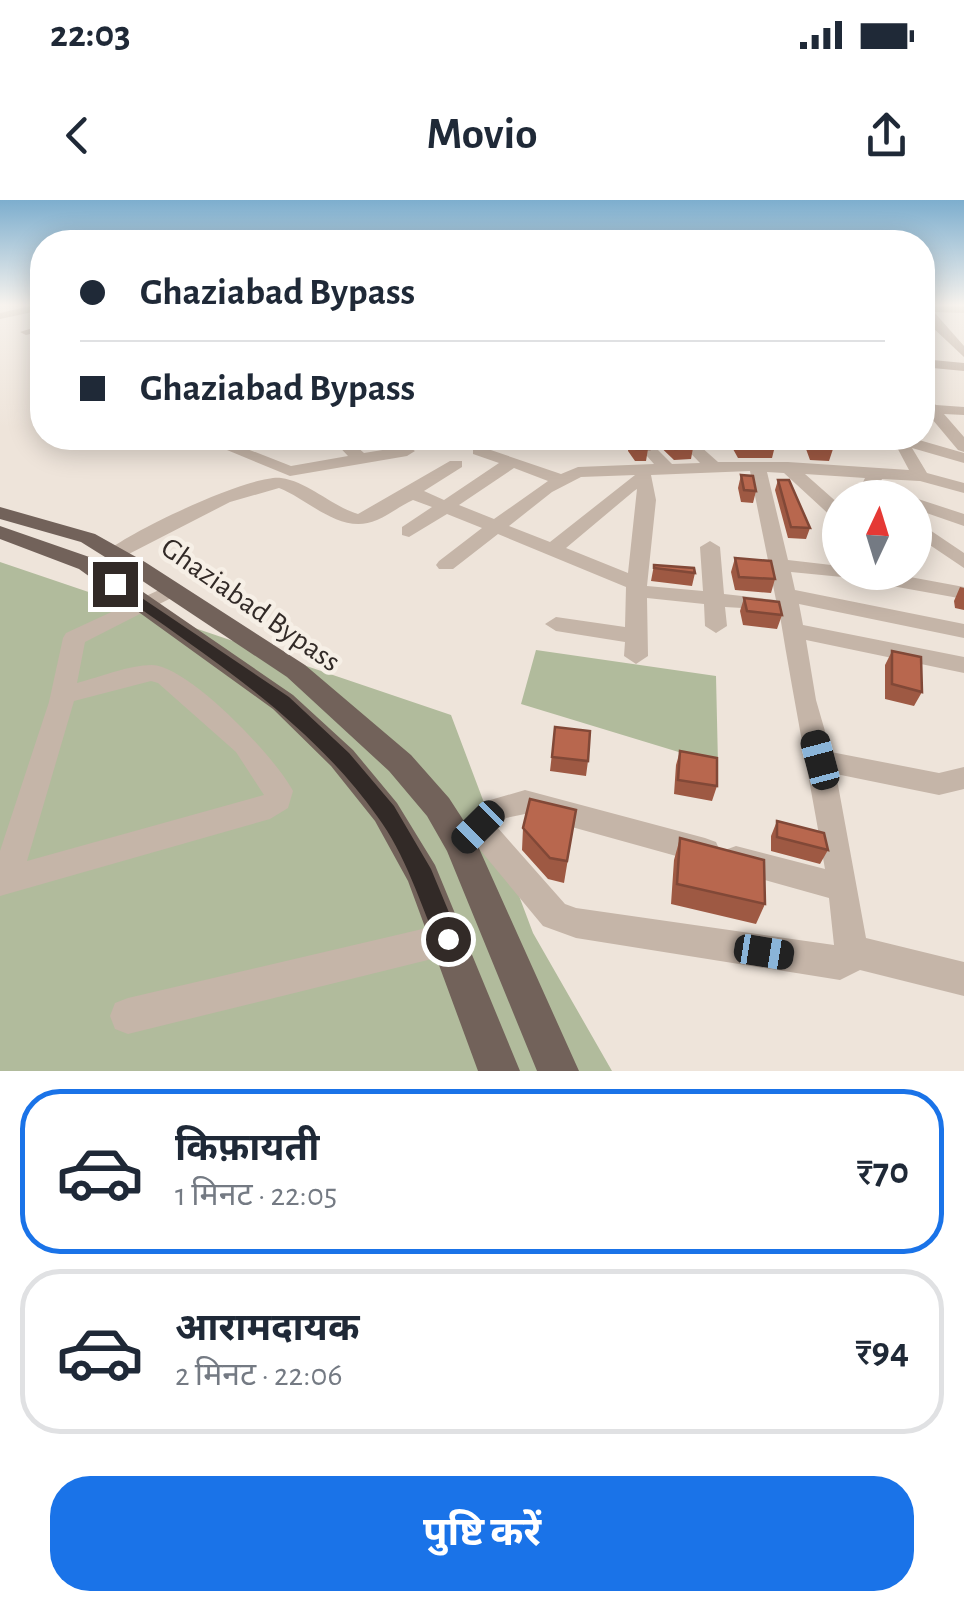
<!DOCTYPE html>
<html lang="hi">
<meta charset="utf-8">
<style>
:root{--surface:#fff;--page:#f2f2f3;--text:#1f2937;--muted:#747a83;--line:#e0e1e3;--accent:#1a73e8}
body{margin:0;font-family:"Alegreya Sans","Noto Sans Devanagari",sans-serif;background:var(--page);color:var(--text);height:100vh;display:flex;flex-direction:column;font-size:38px;white-space:nowrap}
*{box-sizing:border-box;margin:0}
p{font-size:32px;color:var(--muted)}
.icon{flex:none;width:55px;height:55px;fill:none;stroke:currentColor;stroke-width:2;stroke-linecap:round;stroke-linejoin:round}
.map{position:relative;height:871px;overflow:hidden}
.details{display:flex;flex-direction:column;background:var(--surface);flex:1}
.details>*{flex:none}
.hud{position:absolute;left:30px;top:30px;width:905px;height:220px;border-radius:40px;box-shadow:0 5px 25px #0003;display:grid;align-content:center;height:220px;padding:0 50px;background:var(--surface)}
.needle{width:65px;rotate:4deg}
.buttons{position:absolute;left:822px;top:280px;display:grid;gap:20px}
.buttons a{display:grid;place-items:center;width:110px;height:110px;border-radius:50%;background:var(--surface);box-shadow:0 5px 25px #0003;font-size:50px}
.end{position:absolute;width:45px;height:45px;margin:-22px;border:12px solid #322a27;background:#fff;box-shadow:0 0 0 5px #fff}
.from{border-radius:50%}
.car{position:absolute;width:30px;height:60px;margin:-30px -15px;border-radius:12px;box-shadow:0 0 8px 2px #0007;background:linear-gradient(#222 24%,#8ab4d8 0 40%,#222 0 76%,#8ab4d8 0 86%,#222 0)}
.hud b{display:flex;align-items:center;gap:35px;height:95px;font-size:38px}
.hud b+b{border-top:2px solid var(--line)}
.hud i{width:25px;height:25px;background:var(--text)}
ul{padding:18px 0 0;list-style:none}
li{display:flex;align-items:center;gap:30px;height:165px;margin:0 20px 15px;padding:0 30px;border:5px solid var(--line);border-radius:40px}
li div{flex:1}
li b{display:block;font-size:38px}
li em{font-style:normal;font-weight:700}
li.on{border-color:var(--accent)}
li>.icon{width:90px;height:90px;stroke-width:1.5}
.action{display:flex;gap:20px;margin-top:auto;padding:20px 50px}
.action a{flex:1;height:115px;border-radius:40px;background:var(--accent);color:#fff;font-size:40px;font-weight:700;line-height:115px;text-align:center}
.status{display:flex;justify-content:space-between;align-items:center;height:70px;padding:0 50px;background:var(--surface);direction:ltr}
.status svg{height:28px;fill:currentColor}
header{display:flex;justify-content:space-between;align-items:center;height:130px;padding:0 50px;background:var(--surface);font-size:45px;font-weight:700}
.map>svg:first-child{display:block}
.green{fill:#b1bb9c}
.lines{fill:none;stroke-linecap:round;stroke-linejoin:round}
.minor{fill:#c5b5a8;fill-rule:evenodd}
.major{fill:#72625a;fill-rule:evenodd}
.wall{fill:#9e5943}
.building{fill:#b8674e;stroke:#814837;stroke-width:2.5}
.route{fill:#322a27}
.labels{text-anchor:middle;stroke-width:9;stroke-linejoin:round;paint-order:stroke}
.street-label{font-size:30px;fill:#322a27;stroke:#f6efe6}
</style>
<div class="status"><b>22:03</b><svg viewBox="0 0 49 12"><path d="M0 12V9h3v3zM5 12V6h3v6zM10 12V3h3v9zM15 12V0h3v12zM26 1h20v11H26zM47 4h2v5h-2z"/></svg></div>
<header><svg class="icon" aria-label="back" viewBox="0 0 24 24"><path d="M15 5l-7 7 7 7"/></svg>Movio<svg class="icon" aria-label="share" viewBox="0 0 24 24"><path d="M12 15V3M7 8l5-5 5 5M5 13v7h14v-7"/></svg></header>
<div class="map">
<svg width="964" height="871" viewBox="0 0 964 871">
<rect width="100%" height="100%" fill="#eee4da"/>
<!-- green -->
<path class="green" d="M0 362 451 515 533 733 612 871H0Z
M536 450 716 476 718 564 521 504Z"/>
<g class="lines">
<!-- minor -->
<path class="minor" d="M30 106H42V110L0 119V113Z
M922 106 964 107V113L934 112 964 146V157L931 126Z
M42 125V131L26 135 20 132Z
M922 159 964 163V171L922 167Z
M922 194 936 205 964 207V215L944 214 964 237V252L958 250 927 213 922 212Z
M198 238H219L291 266 348 256 331 238H347L364 253 407 246 415 251 407 256 290 276Z
M241 238H259L251 243Z
M528 238H600L592 243 523 245 521 242Z
M631 238H646L672 264 700 263 676 238H691L718 262H788L909 270 892 238H912L964 253V263L912 248 927 273 964 283V293L920 281 882 279 878 287 888 298H869L860 288 865 278 805 274 840 305V320L834 319 784 273 767 272 788 360 840 366V372H883L964 387V399L842 377 791 372 795 390 964 424V438L799 404 803 425 964 457V473L806 440 816 500 831 552 939 573 964 567V589L939 595 836 574 866 738 964 762V796L860 770 840 780 576 738 543 726 476 645 460 644 455 635 460 626 487 601 525 590 705 638 716 642 720 651 716 660 705 664 525 614 506 618 497 627 565 704 576 708 834 745 829 698 736 672 725 668 721 659 725 650 736 646 825 669C810 582 793 496 779 410L725 407 727 426 716 433 705 426 704 404 647 398 648 456 636 464 624 456 625 442 556 431 545 424 556 417 625 427 626 387 498 334 453 369H439L436 365 439 361 482 328 447 314 409 337 402 335V327L432 307 413 300C400 306 389 315 377 320 341 336 310 300 279 288L230 302 121 358 114 360 104 354C125 333 251 274 281 278 309 282 331 306 358 314L450 261H462V267L424 291 444 300 499 263 473 254V248L479 246 561 274 578 267 654 264ZM514 268 548 281 494 319 459 305ZM750 271 776 400 724 394 720 347 710 341 700 347 703 391 647 386 656 300 651 275ZM635 275 550 342 509 326 552 292 581 277ZM637 289 628 373 566 348 634 291Z
M915 298 964 314V326L915 309Z
M915 320 964 353V368L915 335Z
M172 384 179 386 182 390 179 394 85 442 77 483C100 477 129 465 152 465 189 466 276 558 293 591L288 608 270 619 0 696V651L49 502 63 438 66 433ZM151 481 158 483 236 552 264 595 27 661 74 501Z
M448 723 460 728 465 739 460 750 448 755 128 834 115 829 110 816 115 803 128 798Z"/>
<!-- major -->
<path class="major" d="M0 307 95 334 145 362 305 465 411 555 449 598 473 635 579 871H537L447 651 427 616 389 571 287 477 129 372 81 342 0 319Z
M0 326 95 359 293 495 353 550 397 603 435 665 520 871H478L408 681 375 621 331 566 273 509 79 369 0 339Z"/>
</g>
<!-- wall -->
<path class="wall" d="M651 238H684L693 248 691 259 674 260Z
M735 238 775 246 772 258H738L733 249Z
M802 238H846L844 242 839 241 838 246H834L829 261 810 260Z
M629 239 648 249 646 261H635L628 251Z
M741 275 756 291 753 303 741 302 738 288Z
M778 280 810 328 806 339 788 338 775 290Z
M735 358 775 379 771 393 735 390 731 372Z
M654 365 695 373 692 386 651 381Z
M960 387 964 388V410L955 408 954 401Z
M744 398 782 415 777 429 743 425 740 411Z
M892 451 922 492 914 506 885 499V465Z
M555 527 588 561 586 576 550 571Z
M680 551 717 586 712 601 674 594 676 565Z
M576 610 564 683 548 679 522 650 523 628Z
M777 621 828 650 820 664 771 651V636Z
M680 638 765 704 756 724 671 704 674 660Z"/>
<!-- building -->
<path class="building" d="M638 238 648 249H636L629 239Z
M663 238H684L693 248 675 249Z
M736 238H772L775 246H741Z
M741 275 753 276 756 291 744 290Z
M778 280H789L810 328 791 327Z
M735 358 771 361 775 379 739 377Z
M654 365 694 368 695 373 654 368Z
M744 398 779 402 782 415 747 411Z
M892 451 921 457 922 492 892 484Z
M555 527 590 531 588 561 552 557Z
M680 551 717 558V586L678 580Z
M530 599 576 610 567 661 550 658 523 628Z
M777 621 824 633 828 650 777 637Z
M680 638 764 660 765 704 677 684Z"/>
<!-- sky -->
<linearGradient id="sky" x2="0" y2="1"><stop stop-color="#7daece"/><stop offset="0.46" stop-color="#f7f3ee"/><stop offset="1" stop-color="#f7f3ee" stop-opacity="0"/></linearGradient>
<rect width="964" height="228" fill="url(#sky)"/>
<!-- route -->
<path class="route" d="M115 380 289 497 349 553 394 606 431 669 460 739 456 747 448 751 439 747C420 703 406 655 377 616 307 518 206 456 110 387L108 384Z"/>
<g class="labels">
<!-- street labels -->
<g class="street-label">
<text transform="translate(251 404) rotate(35)" y="10">Ghaziabad Bypass</text>
</g>
</g>
</svg>
<div class="buttons">
<a><svg class="needle" viewBox="-14 -14 28 28"><path d="M0-13l5 13h-10z" fill="#e53935"/><path d="M0 13l5-13h-10z" fill="#747a83"/></svg></a>
</div>
<i class="end from" style="left:448px;top:739px"></i>
<i class="end" style="left:115px;top:384px"></i>
<i class="car" style="left:820px;top:560px;rotate:345deg"></i>
<i class="car" style="left:478px;top:627px;rotate:225deg"></i>
<i class="car" style="left:764px;top:752px;rotate:99deg"></i>
<div class="hud">
<b><i class="from"></i>Ghaziabad Bypass</b>
<b><i></i>Ghaziabad Bypass</b>
</div>
</div>
<section class="details">
<ul>
<li class="on"><svg class="icon" aria-label="car" viewBox="0 0 24 24"><path d="M5 17H2v-5l4-1 3-4h7l3 4 3 1v5h-3M9 17h6M6 11h13"/><circle cx="7" cy="17" r="2"/><circle cx="17" cy="17" r="2"/></svg><div><b>किफ़ायती</b><p>1 मिनट · 22:05</p></div><em>₹70</em></li>
<li><svg class="icon" aria-label="car" viewBox="0 0 24 24"><path d="M5 17H2v-5l4-1 3-4h7l3 4 3 1v5h-3M9 17h6M6 11h13"/><circle cx="7" cy="17" r="2"/><circle cx="17" cy="17" r="2"/></svg><div><b>आरामदायक</b><p>2 मिनट · 22:06</p></div><em>₹94</em></li>
</ul>
<div class="action"><a>पुष्टि करें</a></div>
</section>
